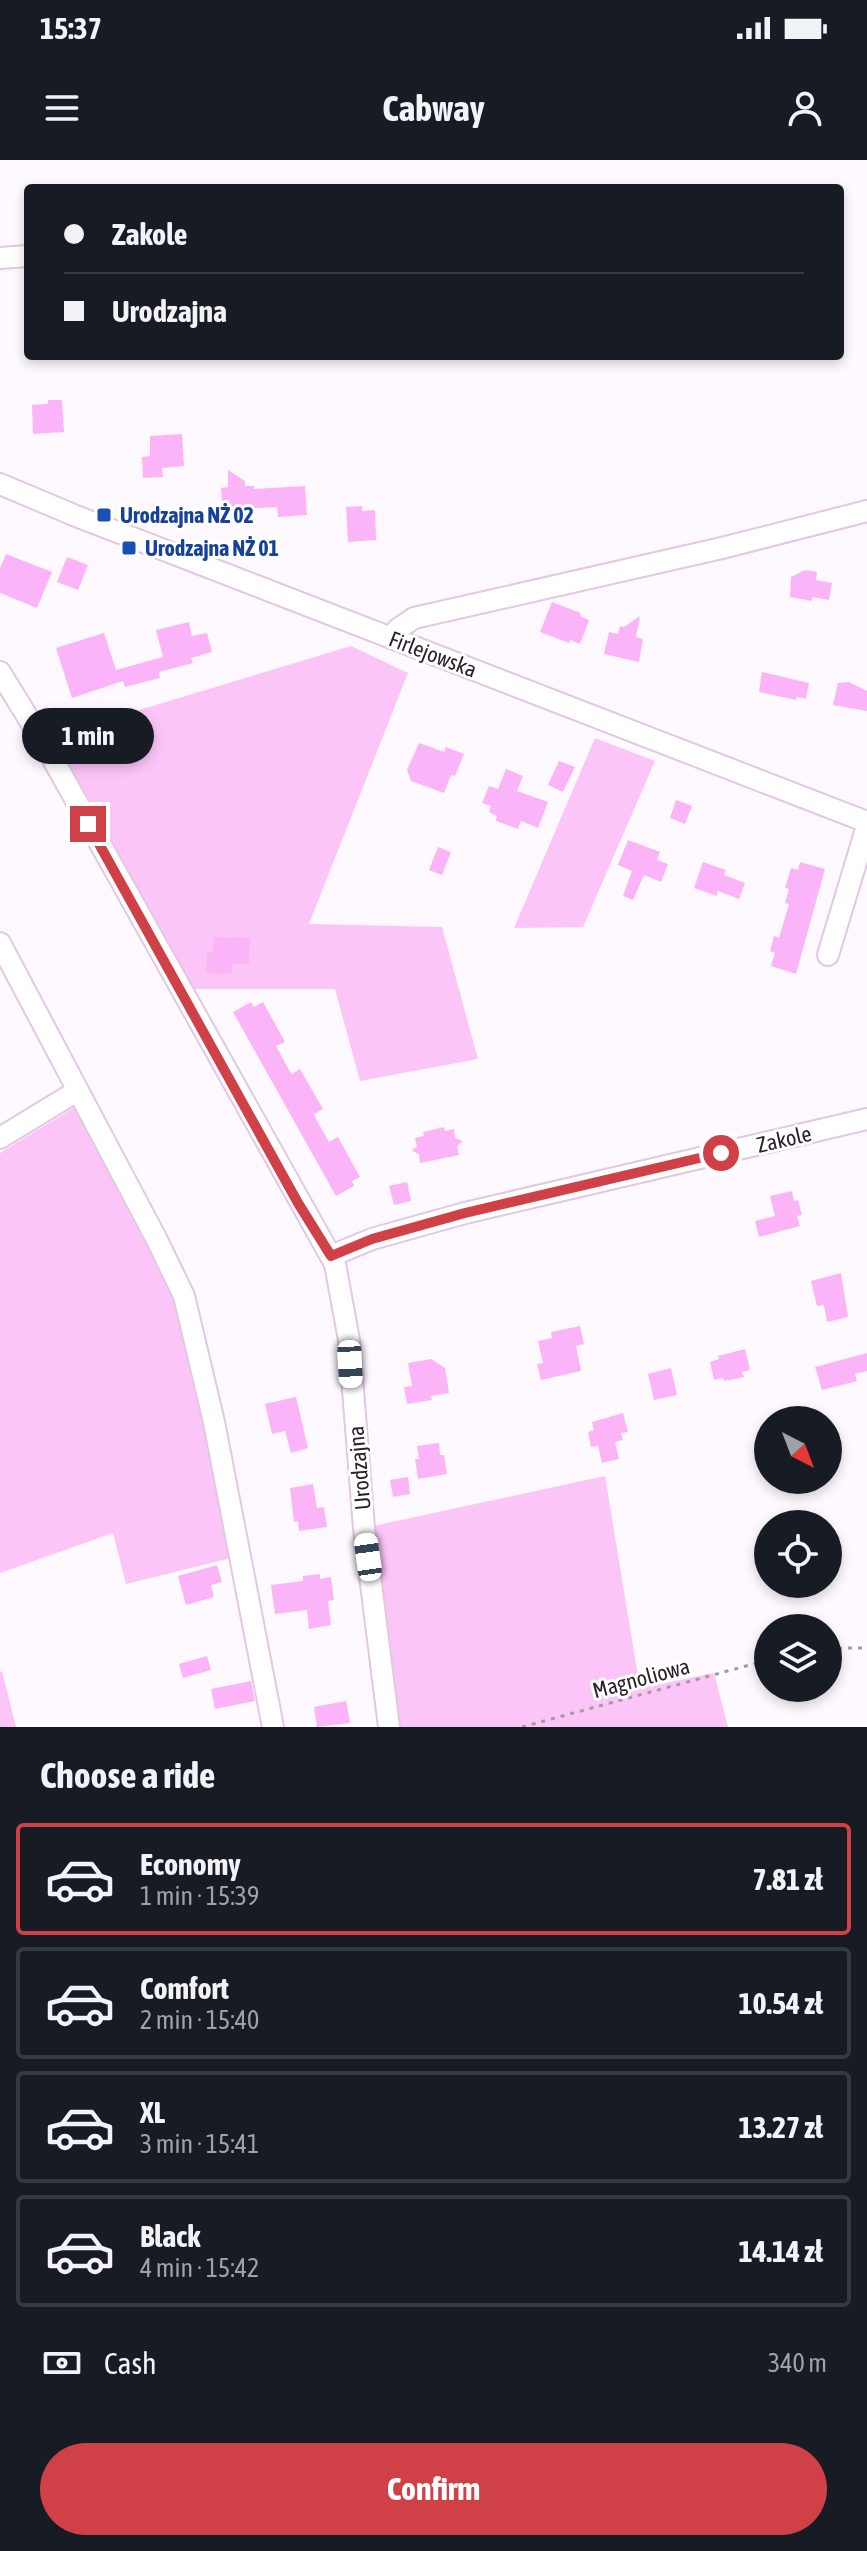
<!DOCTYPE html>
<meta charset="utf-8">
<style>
:root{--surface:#171b24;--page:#20242c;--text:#f1f3f6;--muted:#9ea1a6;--line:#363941;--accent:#d04047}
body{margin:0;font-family:"Asap Condensed",sans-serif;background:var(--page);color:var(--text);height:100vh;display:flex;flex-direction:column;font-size:30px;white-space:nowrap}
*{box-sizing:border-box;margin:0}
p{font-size:26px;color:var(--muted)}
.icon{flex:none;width:44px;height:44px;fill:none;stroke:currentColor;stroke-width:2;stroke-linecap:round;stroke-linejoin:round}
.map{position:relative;height:1567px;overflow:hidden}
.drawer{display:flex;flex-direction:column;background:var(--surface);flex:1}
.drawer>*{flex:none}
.guide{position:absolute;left:24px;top:24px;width:820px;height:176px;border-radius:8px;box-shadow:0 4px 12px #0003;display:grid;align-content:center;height:176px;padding:0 40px;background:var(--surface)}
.needle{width:52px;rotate:138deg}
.tools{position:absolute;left:754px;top:1246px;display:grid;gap:16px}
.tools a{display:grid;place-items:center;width:88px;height:88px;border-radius:50%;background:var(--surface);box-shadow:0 4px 12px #0003;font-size:40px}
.end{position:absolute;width:36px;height:36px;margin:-18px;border:10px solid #d04047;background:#fff;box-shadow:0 0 0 4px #fff}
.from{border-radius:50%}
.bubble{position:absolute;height:56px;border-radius:28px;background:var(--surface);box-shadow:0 4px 12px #0003;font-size:26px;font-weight:700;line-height:56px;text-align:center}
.car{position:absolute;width:24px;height:48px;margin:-24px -12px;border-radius:10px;box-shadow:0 0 6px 2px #0007;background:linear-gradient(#fff 24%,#345 0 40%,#fff 0 76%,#345 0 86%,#fff 0)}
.guide b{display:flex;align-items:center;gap:28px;height:76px;font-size:30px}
.guide b+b{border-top:2px solid var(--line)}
.guide i{width:20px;height:20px;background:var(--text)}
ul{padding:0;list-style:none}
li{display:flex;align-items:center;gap:24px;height:112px;margin:0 16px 12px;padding:0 24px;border:4px solid var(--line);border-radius:8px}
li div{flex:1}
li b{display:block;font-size:30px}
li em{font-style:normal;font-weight:700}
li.selected{border-color:var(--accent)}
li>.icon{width:72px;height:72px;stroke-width:1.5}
h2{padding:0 40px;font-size:36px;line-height:96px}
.pay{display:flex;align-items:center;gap:20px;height:88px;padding:0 40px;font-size:30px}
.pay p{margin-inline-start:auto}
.cta{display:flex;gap:16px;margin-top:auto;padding:16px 40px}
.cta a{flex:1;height:92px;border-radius:48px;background:var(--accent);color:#fff;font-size:32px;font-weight:700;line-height:92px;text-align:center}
.status{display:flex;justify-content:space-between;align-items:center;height:56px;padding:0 40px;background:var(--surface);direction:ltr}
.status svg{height:22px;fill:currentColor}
header{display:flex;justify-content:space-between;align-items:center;height:104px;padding:0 40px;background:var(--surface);font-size:36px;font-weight:700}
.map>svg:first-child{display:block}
.green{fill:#fbc6f7}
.building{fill:#fcb4f8}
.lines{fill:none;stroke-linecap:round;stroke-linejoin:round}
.minor-casing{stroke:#e2c8e0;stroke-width:24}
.path{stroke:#a29ba2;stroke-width:3;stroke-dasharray:4 6;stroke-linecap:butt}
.minor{stroke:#fff;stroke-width:20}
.route{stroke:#d04047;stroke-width:10}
.transit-dot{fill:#1a4fb4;stroke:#fff;stroke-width:3}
.labels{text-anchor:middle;stroke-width:6;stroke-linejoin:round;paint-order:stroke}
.transit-label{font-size:22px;font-weight:bold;fill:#164399;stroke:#fff;text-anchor:start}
.street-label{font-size:22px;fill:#2b212a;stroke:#fff}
</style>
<div class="status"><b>15:37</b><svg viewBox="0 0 49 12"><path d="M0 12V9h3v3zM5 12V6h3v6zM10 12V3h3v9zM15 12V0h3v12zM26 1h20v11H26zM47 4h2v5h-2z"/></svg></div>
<header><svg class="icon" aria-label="menu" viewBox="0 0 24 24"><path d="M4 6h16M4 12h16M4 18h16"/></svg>Cabway<svg class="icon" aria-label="person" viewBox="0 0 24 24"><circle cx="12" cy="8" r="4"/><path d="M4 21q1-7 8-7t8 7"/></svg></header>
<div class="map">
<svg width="867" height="1567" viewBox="0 0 867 1567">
<rect width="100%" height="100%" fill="#fef9fe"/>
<!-- green -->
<path class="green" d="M351 486 408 513 309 764 442 767 478 899 360 921 335 829H182L50 577Z
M595 578 655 601 583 767 514 768Z
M83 942 184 1136 239 1396 126 1424 113 1373 0 1413V993Z
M605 1316 640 1528 714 1513 728 1567H381L364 1368Z
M2 1511 16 1567H0V1512Z"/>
<!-- building -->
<path class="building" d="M48 240H62L64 272 33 274 32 245 48 244Z
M182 274 184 306 162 308 163 317 143 318 142 297 150 296V276Z
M228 310 245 321V326H254V329L305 326 307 355 278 357 277 347 223 350 221 328 228 327Z
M362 346V351L375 350 376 380 348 382 346 347Z
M6 394 52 412 37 448 0 433V408Z
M67 397 88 405 78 430 57 422Z
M805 410 817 412 816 420 832 423 829 440 812 437V441L790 437 791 417Z
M552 442 581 453 580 456 589 460 580 484 570 480 569 483 540 472Z
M640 456 636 477 643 479 639 502 604 494 609 472 618 474 620 466 624 467Z
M189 462 192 476 207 473 212 492 191 498 193 503 159 512 160 518 125 527 123 521 72 538 56 488 104 473 116 510 163 497 156 470Z
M762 512 809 523 806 539 797 537 796 540 759 532Z
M849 522 867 531V551L833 545 838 523Z
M419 583 444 592 446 587 464 594 455 616 451 615 444 633 411 621 407 610Z
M559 601 575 607 563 632 548 625Z
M506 609 523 616 517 631 548 642 538 668 521 661 518 669 496 661 497 656 489 652 491 646 482 643 489 626 498 629Z
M676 640 692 646 685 664 670 658Z
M628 680 660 692 657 700 668 704 661 722 644 715 633 740 623 736 632 711 618 705Z
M438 687 451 692 442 715 429 710Z
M703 702 726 710 724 715 745 723 739 739 718 731 717 736 694 728Z
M800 702 825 709 796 814 771 806 775 793 770 791 774 776 779 778 789 744 785 743 789 729 785 728 791 708 798 710Z
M214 777 250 778 249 804H232V814L206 813 207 792H213Z
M251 842 254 847 263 842 285 882 276 886 289 910 292 914 300 909 323 949 314 954 316 959 329 982 338 977 360 1017 352 1021 354 1026 336 1036 233 852Z
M444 967 445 971 454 969 455 978 463 981 457 986 459 995 420 1003 419 994 412 991 417 986 415 978 424 976 423 972Z
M407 1022 411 1041 394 1045 389 1026Z
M792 1031 794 1041 798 1040 802 1055 797 1056 800 1066 759 1077 755 1061 775 1056 770 1036Z
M841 1113 848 1157 827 1162 824 1145 817 1146 811 1121Z
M580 1166 584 1184 576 1186 581 1211 541 1220 537 1204 543 1203 538 1181 552 1178 551 1172Z
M745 1189 750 1210 742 1212 744 1217 724 1221 723 1218 714 1220 710 1202 719 1199 718 1196Z
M867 1193V1211L855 1214 857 1221 822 1230 815 1207Z
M431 1199 445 1208 449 1233 431 1236 432 1240 407 1244 404 1227 412 1226 408 1203Z
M671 1208 677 1235 654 1240 648 1214Z
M296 1237 308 1288 291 1293 285 1271 272 1274 265 1244Z
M623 1253 628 1272 621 1273 623 1280 615 1282 619 1299 602 1303 598 1286 591 1287 588 1272 594 1270 592 1262Z
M439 1283 440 1295H444L447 1314 418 1319 415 1299H419L417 1286Z
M408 1317 410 1334 393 1337 390 1320Z
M313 1324 317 1348 324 1347 327 1367 299 1371 298 1361 294 1362 290 1328Z
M217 1405 222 1422 211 1425 214 1437 186 1445 178 1416Z
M320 1414V1419L331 1417 334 1440 328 1441 331 1465 309 1469 307 1450 275 1454 271 1425 303 1421V1416Z
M207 1496 211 1510 183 1518 179 1504Z
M251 1521 255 1541 215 1549 211 1529Z
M346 1541 350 1563 317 1567 314 1547Z"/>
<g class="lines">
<defs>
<path id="minor" d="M0 98 28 96
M0 324 76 356 867 662
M391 478 398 469 414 458 722 388 867 351
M0 512 46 587 335 1104 349 1180 364 1368 389 1567
M0 783 157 1080 184 1136 214 1262 273 1567
M828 795 867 666
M0 978 77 931
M331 1096 372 1079 465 1053 867 959"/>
</defs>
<!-- minor casing -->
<use href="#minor" class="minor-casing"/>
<!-- path -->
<path class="path" d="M828 1488H867
M522 1567 768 1500"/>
<!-- minor -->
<use href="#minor" class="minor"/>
</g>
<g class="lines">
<!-- route -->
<path class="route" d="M88 664 298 1043 331 1096 372 1079 465 1053 721 993"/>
</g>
<!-- markers -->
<g class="transit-dot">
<rect x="96" y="347" width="16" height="16" rx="4"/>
<rect x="121" y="380" width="16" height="16" rx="4"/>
</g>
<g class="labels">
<!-- transit labels -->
<g class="transit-label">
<text x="120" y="363">Urodzajna NŻ 02</text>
<text x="145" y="396">Urodzajna NŻ 01</text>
</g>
<!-- street labels -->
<g class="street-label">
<text transform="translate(433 494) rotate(21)" y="8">Firlejowska</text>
<text transform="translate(784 979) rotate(-13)" y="8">Zakole</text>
<text transform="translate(359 1308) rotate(-95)" y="8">Urodzajna</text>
<text transform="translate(641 1518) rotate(-15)" y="8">Magnoliowa</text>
</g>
</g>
</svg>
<div class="tools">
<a><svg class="needle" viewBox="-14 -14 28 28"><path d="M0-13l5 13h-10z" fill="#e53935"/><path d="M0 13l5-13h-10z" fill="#9ea1a6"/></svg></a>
<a><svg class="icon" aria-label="locate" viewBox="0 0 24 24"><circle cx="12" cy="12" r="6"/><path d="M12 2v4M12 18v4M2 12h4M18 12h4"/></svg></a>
<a><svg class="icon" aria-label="layers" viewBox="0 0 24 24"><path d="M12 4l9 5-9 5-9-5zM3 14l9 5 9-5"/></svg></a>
</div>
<i class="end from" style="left:721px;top:993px"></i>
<i class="end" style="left:88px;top:664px"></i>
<div class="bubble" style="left:22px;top:548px;width:132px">1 min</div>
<i class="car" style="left:350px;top:1204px;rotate:177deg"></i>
<i class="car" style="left:368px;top:1397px;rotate:352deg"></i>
<div class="guide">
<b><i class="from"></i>Zakole</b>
<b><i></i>Urodzajna</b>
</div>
</div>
<section class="drawer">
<h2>Choose a ride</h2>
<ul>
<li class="selected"><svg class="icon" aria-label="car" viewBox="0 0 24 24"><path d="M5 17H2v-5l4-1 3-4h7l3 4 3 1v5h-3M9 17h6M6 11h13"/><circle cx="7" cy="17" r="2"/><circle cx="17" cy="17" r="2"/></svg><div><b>Economy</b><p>1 min · 15:39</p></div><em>7.81 zł</em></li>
<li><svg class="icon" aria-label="car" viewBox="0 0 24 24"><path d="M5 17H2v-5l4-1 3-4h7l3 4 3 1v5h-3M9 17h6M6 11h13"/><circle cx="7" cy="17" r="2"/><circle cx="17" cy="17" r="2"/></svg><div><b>Comfort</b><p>2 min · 15:40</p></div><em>10.54 zł</em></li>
<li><svg class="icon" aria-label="car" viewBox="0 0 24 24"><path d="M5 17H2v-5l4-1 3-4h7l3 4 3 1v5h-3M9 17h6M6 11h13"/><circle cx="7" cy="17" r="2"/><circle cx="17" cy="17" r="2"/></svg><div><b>XL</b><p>3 min · 15:41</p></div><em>13.27 zł</em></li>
<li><svg class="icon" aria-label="car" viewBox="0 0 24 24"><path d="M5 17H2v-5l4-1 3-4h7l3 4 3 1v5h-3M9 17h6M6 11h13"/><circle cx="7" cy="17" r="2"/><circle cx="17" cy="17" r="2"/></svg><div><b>Black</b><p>4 min · 15:42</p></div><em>14.14 zł</em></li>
</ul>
<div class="pay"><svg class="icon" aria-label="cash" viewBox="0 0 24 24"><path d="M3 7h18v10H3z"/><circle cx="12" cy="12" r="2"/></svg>Cash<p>340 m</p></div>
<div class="cta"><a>Confirm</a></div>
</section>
